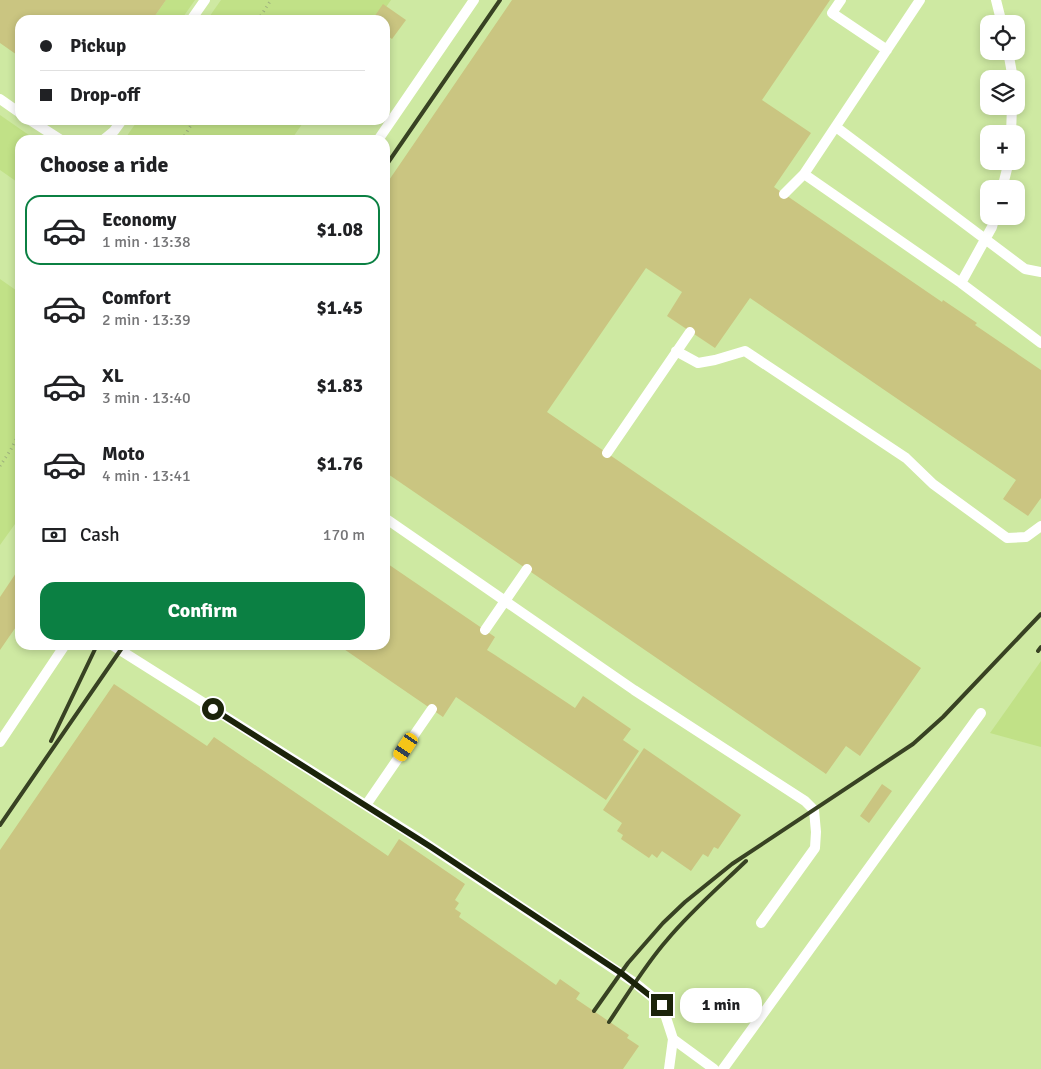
<!DOCTYPE html>
<meta charset="utf-8">
<style>
:root{--surface:#fff;--page:#f2f2f2;--text:#202124;--muted:#757577;--line:#e0e0e0;--accent:#0b8043}
body{margin:0;font-family:Signika,sans-serif;background:var(--page);color:var(--text);height:100vh;display:flex;flex-direction:column;font-size:19px;white-space:nowrap}
*{box-sizing:border-box;margin:0}
p{font-size:16px;color:var(--muted)}
.icon{flex:none;width:28px;height:28px;fill:none;stroke:currentColor;stroke-width:2;stroke-linecap:round;stroke-linejoin:round}
.map{position:relative;flex:1;overflow:hidden}
.sheet{position:absolute;left:15px;top:135px;width:375px;height:515px;display:flex;flex-direction:column;background:var(--surface);border-radius:15px;box-shadow:0 2px 8px #0003}
.sheet>*{flex:none}
.top-card{position:absolute;left:15px;top:15px;width:375px;height:110px;border-radius:15px;box-shadow:0 2px 8px #0003;display:grid;align-content:center;height:110px;padding:0 25px;background:var(--surface)}
.tools{position:absolute;left:980px;top:15px;display:grid;gap:10px}
.tools a{display:grid;place-items:center;width:45px;height:45px;border-radius:10px;background:var(--surface);box-shadow:0 2px 8px #0003;font-size:25px}
.end{position:absolute;width:22px;height:22px;margin:-11px;border:6px solid #1b230a;background:#fff;box-shadow:0 0 0 2px #fff}
.from{border-radius:50%}
.bubble{position:absolute;height:35px;border-radius:15px;background:var(--surface);box-shadow:0 2px 8px #0003;font-size:16px;font-weight:800;line-height:35px;text-align:center}
.car{position:absolute;width:15px;height:30px;margin:-15px -8px;border-radius:6px;box-shadow:0 0 4px 1px #0007;background:linear-gradient(#f5c518 24%,#345 0 40%,#f5c518 0 76%,#345 0 86%,#f5c518 0)}
.top-card b{display:flex;align-items:center;gap:18px;height:48px;font-size:19px}
.top-card b+b{border-top:1px solid var(--line)}
.top-card i{width:12px;height:12px;background:var(--text)}
ul{padding:0;list-style:none}
li{display:flex;align-items:center;gap:15px;height:70px;margin:0 10px 8px;padding:0 15px;border:2px solid transparent;border-radius:15px}
li div{flex:1}
li b{display:block;font-size:19px}
li em{font-style:normal;font-weight:800}
li.active{border-color:var(--accent)}
li>.icon{width:45px;height:45px;stroke-width:1.5}
h2{padding:0 25px;font-size:22px;line-height:60px}
.pay{display:flex;align-items:center;gap:12px;height:55px;padding:0 25px;font-size:19px}
.pay p{margin-inline-start:auto}
.primary-button{display:flex;gap:10px;margin-top:auto;padding:10px 25px}
.primary-button a{flex:1;height:58px;border-radius:15px;background:var(--accent);color:#fff;font-size:20px;font-weight:800;line-height:58px;text-align:center}
.map>svg:first-child{display:block}
.built{fill:#cee9a2;fill-rule:evenodd}
.green{fill:#c1e187}
.building{fill:#cac581}
.lines{fill:none;stroke-linecap:round;stroke-linejoin:round}
.path{stroke:#9eb17d;stroke-width:3;stroke-dasharray:1 4;stroke-linecap:butt}
.service{stroke:#fff;stroke-width:10}
.rail{stroke:#384223;stroke-width:4}
.route{stroke:#1b230a;stroke-width:6}
</style>
<div class="map">
<svg width="1041" height="1069" viewBox="0 0 1041 1069">
<rect width="100%" height="100%" fill="#dbf4b3"/>
<!-- built -->
<path class="built" d="M0 0H1041V1069H0ZM20 20H385V120H20ZM989 24H1016V51H989ZM989 79H1016V106H989ZM989 134H1016V161H989ZM20 140H385V645H20ZM989 189H1016V216H989Z"/>
<!-- green -->
<path class="green" d="M166 0H195L181 20H152Z
M221 0H391L377 20H207Z
M0 115 36 140H20V184L0 170Z
M138 120H305L291 140H124Z
M0 279 20 293V517L0 545Z
M1041 661V747L990 733Z"/>
<!-- building -->
<path class="building" d="M0 0H166L152 20H20V57L0 43Z
M512 0H830L762 100 811 133 774 187 942 302 943 300 977 323 975 325 1041 370V498L1028 516 1003 499 1016 480 750 298 715 348 667 316 682 292 646 268 547 412 921 668 860 756 846 746 826 774 385 472V186Z
M383 4 406 20 392 39 385 34V20H372Z
M385 562 495 637 487 650 495 655 575 708 583 696 631 729 623 740 639 751 606 800 456 697 443 717 338 645H385Z
M20 567V621L0 650V597Z
M114 684 207 746 214 737 388 856 399 839 465 884 455 900 459 903 455 909 461 913 459 917 556 985 560 979 580 993 576 999 629 1035 627 1038 639 1046 623 1069H0V850Z
M644 748 741 815 718 849 714 847 708 857 703 854 691 871 662 851 657 858 652 854 649 858 621 839 623 835 617 831 622 823 603 810Z
M882 784 892 791 869 823 860 816Z"/>
<g class="lines">
<!-- path -->
<path class="path" d="M258 20 271 0
M182 140 194 120
M0 466 10 451 20 432"/>
<!-- service -->
<path class="service" d="M841 0 832 13 887 50
M996 0 1002 24
M191 20 205 0
M1008 51 1013 79
M0 99 20 113
M30 120 61 140
M836 127 1025 269 1041 272
M1011 134 1012 106
M103 140 114 131 122 120
M378 140 474 0
M804 174 961 283 1041 343
M1002 189 1009 161
M784 194 804 174 920 0
M961 283 992 227 995 216
M676 351 698 363 715 360 745 351 906 458 933 484 1007 538 1026 537 1041 526
M607 453 690 332
M385 518 634 690 805 801 814 810 816 832 815 848 761 923
M485 630 527 569
M112 645 416 837 635 983 662 1005 673 1039 669 1069
M0 742 65 645
M366 805 432 709
M673 1039 714 1069
M723 1069 981 713"/>
<!-- rail -->
<path class="rail" d="M385 167 500 0
M1038 651 1041 647
M51 741 97 645
M0 825 124 645
M594 1011 628 963 663 923 685 902 732 864 913 744 943 717 1041 614
M609 1022C628 994 645 965 667 940 691 911 719 887 746 861"/>
</g>
<g class="lines">
<!-- route -->
<path class="route" d="M213 709 431 847 621 973 662 1005"/>
</g>
</svg>
<div class="tools">
<a><svg class="icon" aria-label="locate" viewBox="0 0 24 24"><circle cx="12" cy="12" r="6"/><path d="M12 2v4M12 18v4M2 12h4M18 12h4"/></svg></a>
<a><svg class="icon" aria-label="layers" viewBox="0 0 24 24"><path d="M12 4l9 5-9 5-9-5zM3 14l9 5 9-5"/></svg></a>
<a>+</a>
<a>−</a>
</div>
<i class="end from" style="left:213px;top:709px"></i>
<i class="end" style="left:662px;top:1005px"></i>
<div class="bubble" style="left:680px;top:988px;width:82px">1 min</div>
<i class="car" style="left:406px;top:747px;rotate:214deg"></i>
<div class="top-card">
<b><i class="from"></i>Pickup</b>
<b><i></i>Drop-off</b>
</div>
<section class="sheet">
<h2>Choose a ride</h2>
<ul>
<li class="active"><svg class="icon" aria-label="car" viewBox="0 0 24 24"><path d="M5 17H2v-5l4-1 3-4h7l3 4 3 1v5h-3M9 17h6M6 11h13"/><circle cx="7" cy="17" r="2"/><circle cx="17" cy="17" r="2"/></svg><div><b>Economy</b><p>1 min · 13:38</p></div><em>$1.08</em></li>
<li><svg class="icon" aria-label="car" viewBox="0 0 24 24"><path d="M5 17H2v-5l4-1 3-4h7l3 4 3 1v5h-3M9 17h6M6 11h13"/><circle cx="7" cy="17" r="2"/><circle cx="17" cy="17" r="2"/></svg><div><b>Comfort</b><p>2 min · 13:39</p></div><em>$1.45</em></li>
<li><svg class="icon" aria-label="car" viewBox="0 0 24 24"><path d="M5 17H2v-5l4-1 3-4h7l3 4 3 1v5h-3M9 17h6M6 11h13"/><circle cx="7" cy="17" r="2"/><circle cx="17" cy="17" r="2"/></svg><div><b>XL</b><p>3 min · 13:40</p></div><em>$1.83</em></li>
<li><svg class="icon" aria-label="car" viewBox="0 0 24 24"><path d="M5 17H2v-5l4-1 3-4h7l3 4 3 1v5h-3M9 17h6M6 11h13"/><circle cx="7" cy="17" r="2"/><circle cx="17" cy="17" r="2"/></svg><div><b>Moto</b><p>4 min · 13:41</p></div><em>$1.76</em></li>
</ul>
<div class="pay"><svg class="icon" aria-label="cash" viewBox="0 0 24 24"><path d="M3 7h18v10H3z"/><circle cx="12" cy="12" r="2"/></svg>Cash<p>170 m</p></div>
<div class="primary-button"><a>Confirm</a></div>
</section>
</div>
